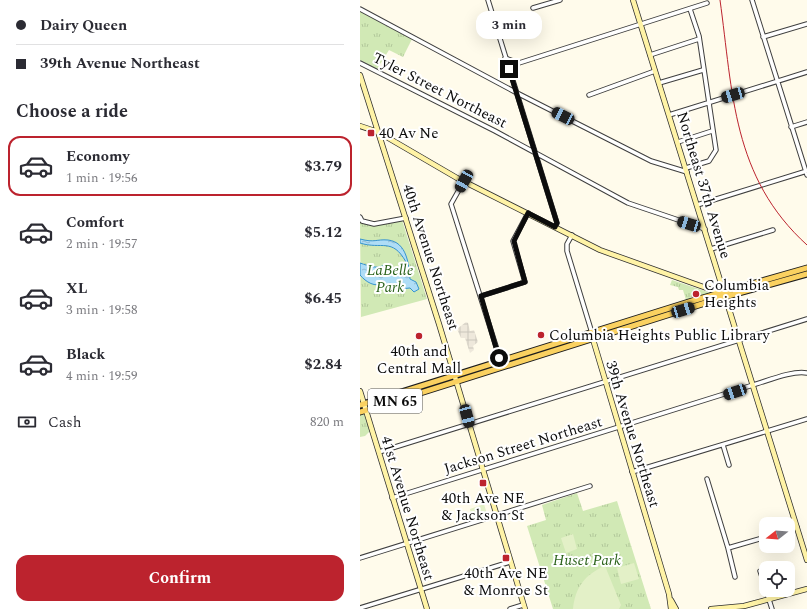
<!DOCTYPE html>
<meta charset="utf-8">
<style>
:root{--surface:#fff;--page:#f2f2f3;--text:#2b2b33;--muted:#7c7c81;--line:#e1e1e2;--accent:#bc232e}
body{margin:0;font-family:Spectral,serif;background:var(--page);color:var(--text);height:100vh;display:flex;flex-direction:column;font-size:15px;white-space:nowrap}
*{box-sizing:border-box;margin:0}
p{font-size:13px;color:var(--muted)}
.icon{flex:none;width:22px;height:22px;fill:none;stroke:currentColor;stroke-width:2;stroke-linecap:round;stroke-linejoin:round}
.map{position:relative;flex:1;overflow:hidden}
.drawer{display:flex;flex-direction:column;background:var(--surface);width:360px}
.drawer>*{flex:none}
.banner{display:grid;align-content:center;height:88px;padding:0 16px;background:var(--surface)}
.needle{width:26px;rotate:253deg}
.fabs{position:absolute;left:399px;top:517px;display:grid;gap:8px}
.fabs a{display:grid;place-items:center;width:36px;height:36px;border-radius:8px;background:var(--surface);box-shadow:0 4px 16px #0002;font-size:20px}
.end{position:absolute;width:18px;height:18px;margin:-9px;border:5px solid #0c0c0c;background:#fff;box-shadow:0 0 0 2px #fff}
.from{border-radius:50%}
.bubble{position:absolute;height:28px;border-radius:12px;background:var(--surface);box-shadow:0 4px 16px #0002;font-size:13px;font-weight:700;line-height:28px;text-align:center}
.car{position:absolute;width:12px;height:24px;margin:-12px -6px;border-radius:5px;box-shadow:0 0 3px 1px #0007;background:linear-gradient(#222 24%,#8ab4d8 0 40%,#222 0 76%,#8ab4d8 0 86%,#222 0)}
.banner b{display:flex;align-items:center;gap:14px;height:38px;font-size:15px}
.banner b+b{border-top:1px solid var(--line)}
.banner i{width:10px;height:10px;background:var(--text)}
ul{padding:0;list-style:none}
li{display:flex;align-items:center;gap:12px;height:60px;margin:0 8px 6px;padding:0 8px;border:2px solid transparent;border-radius:12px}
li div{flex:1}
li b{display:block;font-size:15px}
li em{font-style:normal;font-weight:700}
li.on{border-color:var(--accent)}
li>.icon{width:36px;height:36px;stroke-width:1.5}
h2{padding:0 16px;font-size:18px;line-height:48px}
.pay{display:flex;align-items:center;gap:10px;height:44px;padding:0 16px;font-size:15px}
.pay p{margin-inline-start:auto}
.cta{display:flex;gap:8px;margin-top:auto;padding:8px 16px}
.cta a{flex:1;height:46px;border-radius:12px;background:var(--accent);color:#fff;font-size:16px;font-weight:700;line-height:46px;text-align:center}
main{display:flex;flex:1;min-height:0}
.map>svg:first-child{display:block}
.park{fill:url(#park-tufts)}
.pitch{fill:#e3f0c7}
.plaza{fill:url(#plaza-grid)}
.water{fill:url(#water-ripples);stroke:#3694ce}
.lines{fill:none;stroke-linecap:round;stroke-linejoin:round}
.street-casing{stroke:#3f3f3f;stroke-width:5.5}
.secondary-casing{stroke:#2e2e2e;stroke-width:6}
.primary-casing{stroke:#1d1d1d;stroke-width:7}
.street{stroke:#fff;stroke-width:3.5}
.secondary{stroke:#fff3a6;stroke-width:4.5}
.primary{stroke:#fad160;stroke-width:5}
.rail{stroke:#bc232e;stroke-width:1}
.route{stroke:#0c0c0c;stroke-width:5}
.poi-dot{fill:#bc232e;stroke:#fff;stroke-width:1.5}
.labels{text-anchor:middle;stroke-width:4;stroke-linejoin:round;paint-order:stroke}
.shield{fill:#fff;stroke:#555;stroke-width:1}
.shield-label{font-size:14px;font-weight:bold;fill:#0c0c0c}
.street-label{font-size:15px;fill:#0c0c0c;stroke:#fff}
.poi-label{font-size:15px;fill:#0c0c0c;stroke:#fff;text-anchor:start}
.park-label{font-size:15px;font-style:italic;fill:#2c631c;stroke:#fff}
</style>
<main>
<section class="drawer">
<div class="banner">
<b><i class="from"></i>Dairy Queen</b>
<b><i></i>39th Avenue Northeast</b>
</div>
<h2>Choose a ride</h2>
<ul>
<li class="on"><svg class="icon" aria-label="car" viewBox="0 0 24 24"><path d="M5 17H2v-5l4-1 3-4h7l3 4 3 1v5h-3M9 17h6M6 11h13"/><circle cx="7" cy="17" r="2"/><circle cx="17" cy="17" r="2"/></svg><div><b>Economy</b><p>1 min · 19:56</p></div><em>$3.79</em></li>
<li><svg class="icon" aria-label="car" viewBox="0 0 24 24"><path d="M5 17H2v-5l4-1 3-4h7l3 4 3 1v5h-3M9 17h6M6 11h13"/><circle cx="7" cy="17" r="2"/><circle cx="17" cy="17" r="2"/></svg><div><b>Comfort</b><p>2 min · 19:57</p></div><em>$5.12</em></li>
<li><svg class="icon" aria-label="car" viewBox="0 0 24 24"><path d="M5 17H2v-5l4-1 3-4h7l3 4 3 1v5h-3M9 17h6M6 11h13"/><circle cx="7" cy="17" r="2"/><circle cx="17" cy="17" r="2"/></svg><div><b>XL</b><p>3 min · 19:58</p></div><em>$6.45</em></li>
<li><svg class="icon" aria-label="car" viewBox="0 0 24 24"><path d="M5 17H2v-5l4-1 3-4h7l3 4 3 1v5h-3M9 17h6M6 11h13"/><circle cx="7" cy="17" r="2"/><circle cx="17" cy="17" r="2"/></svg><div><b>Black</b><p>4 min · 19:59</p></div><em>$2.84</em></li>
</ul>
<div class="pay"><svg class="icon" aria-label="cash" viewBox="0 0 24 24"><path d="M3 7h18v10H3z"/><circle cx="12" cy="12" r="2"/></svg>Cash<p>820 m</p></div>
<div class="cta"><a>Confirm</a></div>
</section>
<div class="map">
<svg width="447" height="609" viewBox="0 0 447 609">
<defs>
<pattern id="park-tufts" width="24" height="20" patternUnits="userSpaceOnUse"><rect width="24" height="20" fill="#d1e9b5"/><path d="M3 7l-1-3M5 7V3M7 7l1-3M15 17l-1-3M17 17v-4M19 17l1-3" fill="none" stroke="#b2c79a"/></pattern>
<pattern id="plaza-grid" width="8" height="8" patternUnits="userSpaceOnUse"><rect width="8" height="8" fill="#eee8db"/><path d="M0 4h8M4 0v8" fill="none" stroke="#cbc6bb"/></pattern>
<pattern id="water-ripples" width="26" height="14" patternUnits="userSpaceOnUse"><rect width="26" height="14" fill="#afddf6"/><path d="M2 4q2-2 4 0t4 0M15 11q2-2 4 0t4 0" fill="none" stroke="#95bcd2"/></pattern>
</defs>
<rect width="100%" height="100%" fill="#fffbeb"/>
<!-- park -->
<path class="park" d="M0 11 52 39 43 57 29 50 17 69 0 60Z
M0 220 13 226 42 220 67 299 1 317Z
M312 280 351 293 332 297 326 300 323 290H319L318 287 310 285Z
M0 413 4 414 10 431 5 436 0 437Z
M217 493 223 511 257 501 291 609H193L167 526 186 520 182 505Z"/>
<!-- pitch -->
<path class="pitch" d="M124 504 127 514 112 518 110 509Z
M213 534 217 549 206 553 201 538Z
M274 563 279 579 261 584 257 568Z
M245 566 261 605 259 609H213C215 588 225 574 245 566Z"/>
<!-- plaza -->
<path class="plaza" d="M106 322 108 323 110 331 114 330 118 342 113 346 114 350 110 353 105 338H101L97 329Z"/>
<!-- water -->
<path class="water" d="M0 239C15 243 16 239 28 240 47 242 49 265 50 279L56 282 59 289 54 292 50 288 39 289 36 286 30 288 24 283C15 288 6 282 0 275V263C9 266 18 270 26 264L36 270 44 272 46 262C32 237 22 250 0 243Z"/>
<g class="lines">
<defs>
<path id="street" d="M128 0 197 223 195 227
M392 0 447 175
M173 8 200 0
M0 9 157 93 291 161 327 172
M403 37 447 24
M290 55 339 39
M145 58 159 63 347 3
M0 63 135 131 268 203 345 229
M299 83 343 70
M229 95 295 71
M309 115 447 72
M431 127 447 122
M318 142 352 131
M326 168 349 161 356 150 339 36 330 9
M104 181 91 204 141 362
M337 205 447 171
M0 217 2 221 14 224 46 218
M212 235 207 244V251L232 333
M351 249 413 230
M121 296 165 282 153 241 168 213
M363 445 369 465
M19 452 447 319
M272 472 447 419
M347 479 368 548 375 577
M32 498 393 385C407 381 433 370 447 373
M428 530 437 527
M368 548 406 537
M0 558 230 486
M400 571 406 589
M406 590 412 609
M0 608 150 562
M150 609 163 605"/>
<path id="secondary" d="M273 0 447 560
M0 75 79 324 165 609
M0 126 18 132 97 178 240 250 352 290 364 291
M232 336 309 594 311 609
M0 391 67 609
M311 600 316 609
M351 609 384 606 447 589"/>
<path id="primary" d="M0 405 332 301 447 268
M0 412 361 298 447 274"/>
</defs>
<!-- street casing -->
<use href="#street" class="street-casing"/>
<!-- secondary casing -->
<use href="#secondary" class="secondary-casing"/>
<!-- primary casing -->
<use href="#primary" class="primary-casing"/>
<!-- street -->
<use href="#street" class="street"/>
<!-- secondary -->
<use href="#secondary" class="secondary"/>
<!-- primary -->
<use href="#primary" class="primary"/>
<!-- rail -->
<path class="rail" d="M360 0C373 93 372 177 447 245"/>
</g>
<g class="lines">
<!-- route -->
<path class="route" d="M139 358 121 296 165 282 154 241 168 213 195 227 197 223 149 69"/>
</g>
<!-- markers -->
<g class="poi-dot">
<rect x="7" y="129" width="8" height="8" rx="2"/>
<circle cx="336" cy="294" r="4"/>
<circle cx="181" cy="335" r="4"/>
<circle cx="59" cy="336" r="4"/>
<rect x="119" y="479" width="8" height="8" rx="2"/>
<rect x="142" y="554" width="8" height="8" rx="2"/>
</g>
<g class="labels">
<!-- shield labels -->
<rect class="shield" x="8" y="389" width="54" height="24" rx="3"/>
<g class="shield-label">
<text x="35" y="406">MN 65</text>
</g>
<!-- street labels -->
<g class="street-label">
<text transform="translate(80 90) rotate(27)" y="5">Tyler Street Northeast</text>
<text transform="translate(344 185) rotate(73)" y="5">Northeast 37th Avenue</text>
<text transform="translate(71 257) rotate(72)" y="5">40th Avenue Northeast</text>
<text transform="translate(273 434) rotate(73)" y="5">39th Avenue Northeast</text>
<text transform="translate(163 445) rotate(-17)" y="5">Jackson Street Northeast</text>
<text transform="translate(48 508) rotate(73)" y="5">41st Avenue Northeast</text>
</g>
<!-- poi labels -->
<g class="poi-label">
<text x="19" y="138">40 Av Ne</text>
<text x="344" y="290">Columbia<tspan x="344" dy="17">Heights</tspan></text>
<text x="189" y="340">Columbia Heights Public Library</text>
<text x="59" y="356" text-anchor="middle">40th and<tspan x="59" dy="17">Central Mall</tspan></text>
<text x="123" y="503" text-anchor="middle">40th Ave NE<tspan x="123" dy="17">&amp; Jackson St</tspan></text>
<text x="146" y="578" text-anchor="middle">40th Ave NE<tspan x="146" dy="17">&amp; Monroe St</tspan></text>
</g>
<!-- park labels -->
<g class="park-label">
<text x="30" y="275">LaBelle<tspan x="30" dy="17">Park</tspan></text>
<text x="227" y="565">Huset Park</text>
</g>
</g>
</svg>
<div class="fabs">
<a><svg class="needle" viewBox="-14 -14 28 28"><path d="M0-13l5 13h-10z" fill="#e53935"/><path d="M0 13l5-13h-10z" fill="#7c7c81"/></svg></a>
<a><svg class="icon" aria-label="locate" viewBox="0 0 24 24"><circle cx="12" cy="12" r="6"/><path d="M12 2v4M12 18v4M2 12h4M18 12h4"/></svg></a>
</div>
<i class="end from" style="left:139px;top:358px"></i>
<i class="end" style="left:149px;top:69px"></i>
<div class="bubble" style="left:116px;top:11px;width:66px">3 min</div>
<i class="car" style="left:373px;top:95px;rotate:254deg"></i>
<i class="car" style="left:203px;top:116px;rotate:297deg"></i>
<i class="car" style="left:104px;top:181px;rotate:209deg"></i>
<i class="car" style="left:329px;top:224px;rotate:287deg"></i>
<i class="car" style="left:323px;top:310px;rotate:73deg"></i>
<i class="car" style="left:375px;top:392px;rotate:252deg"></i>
<i class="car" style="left:107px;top:416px;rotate:165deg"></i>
</div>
</main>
